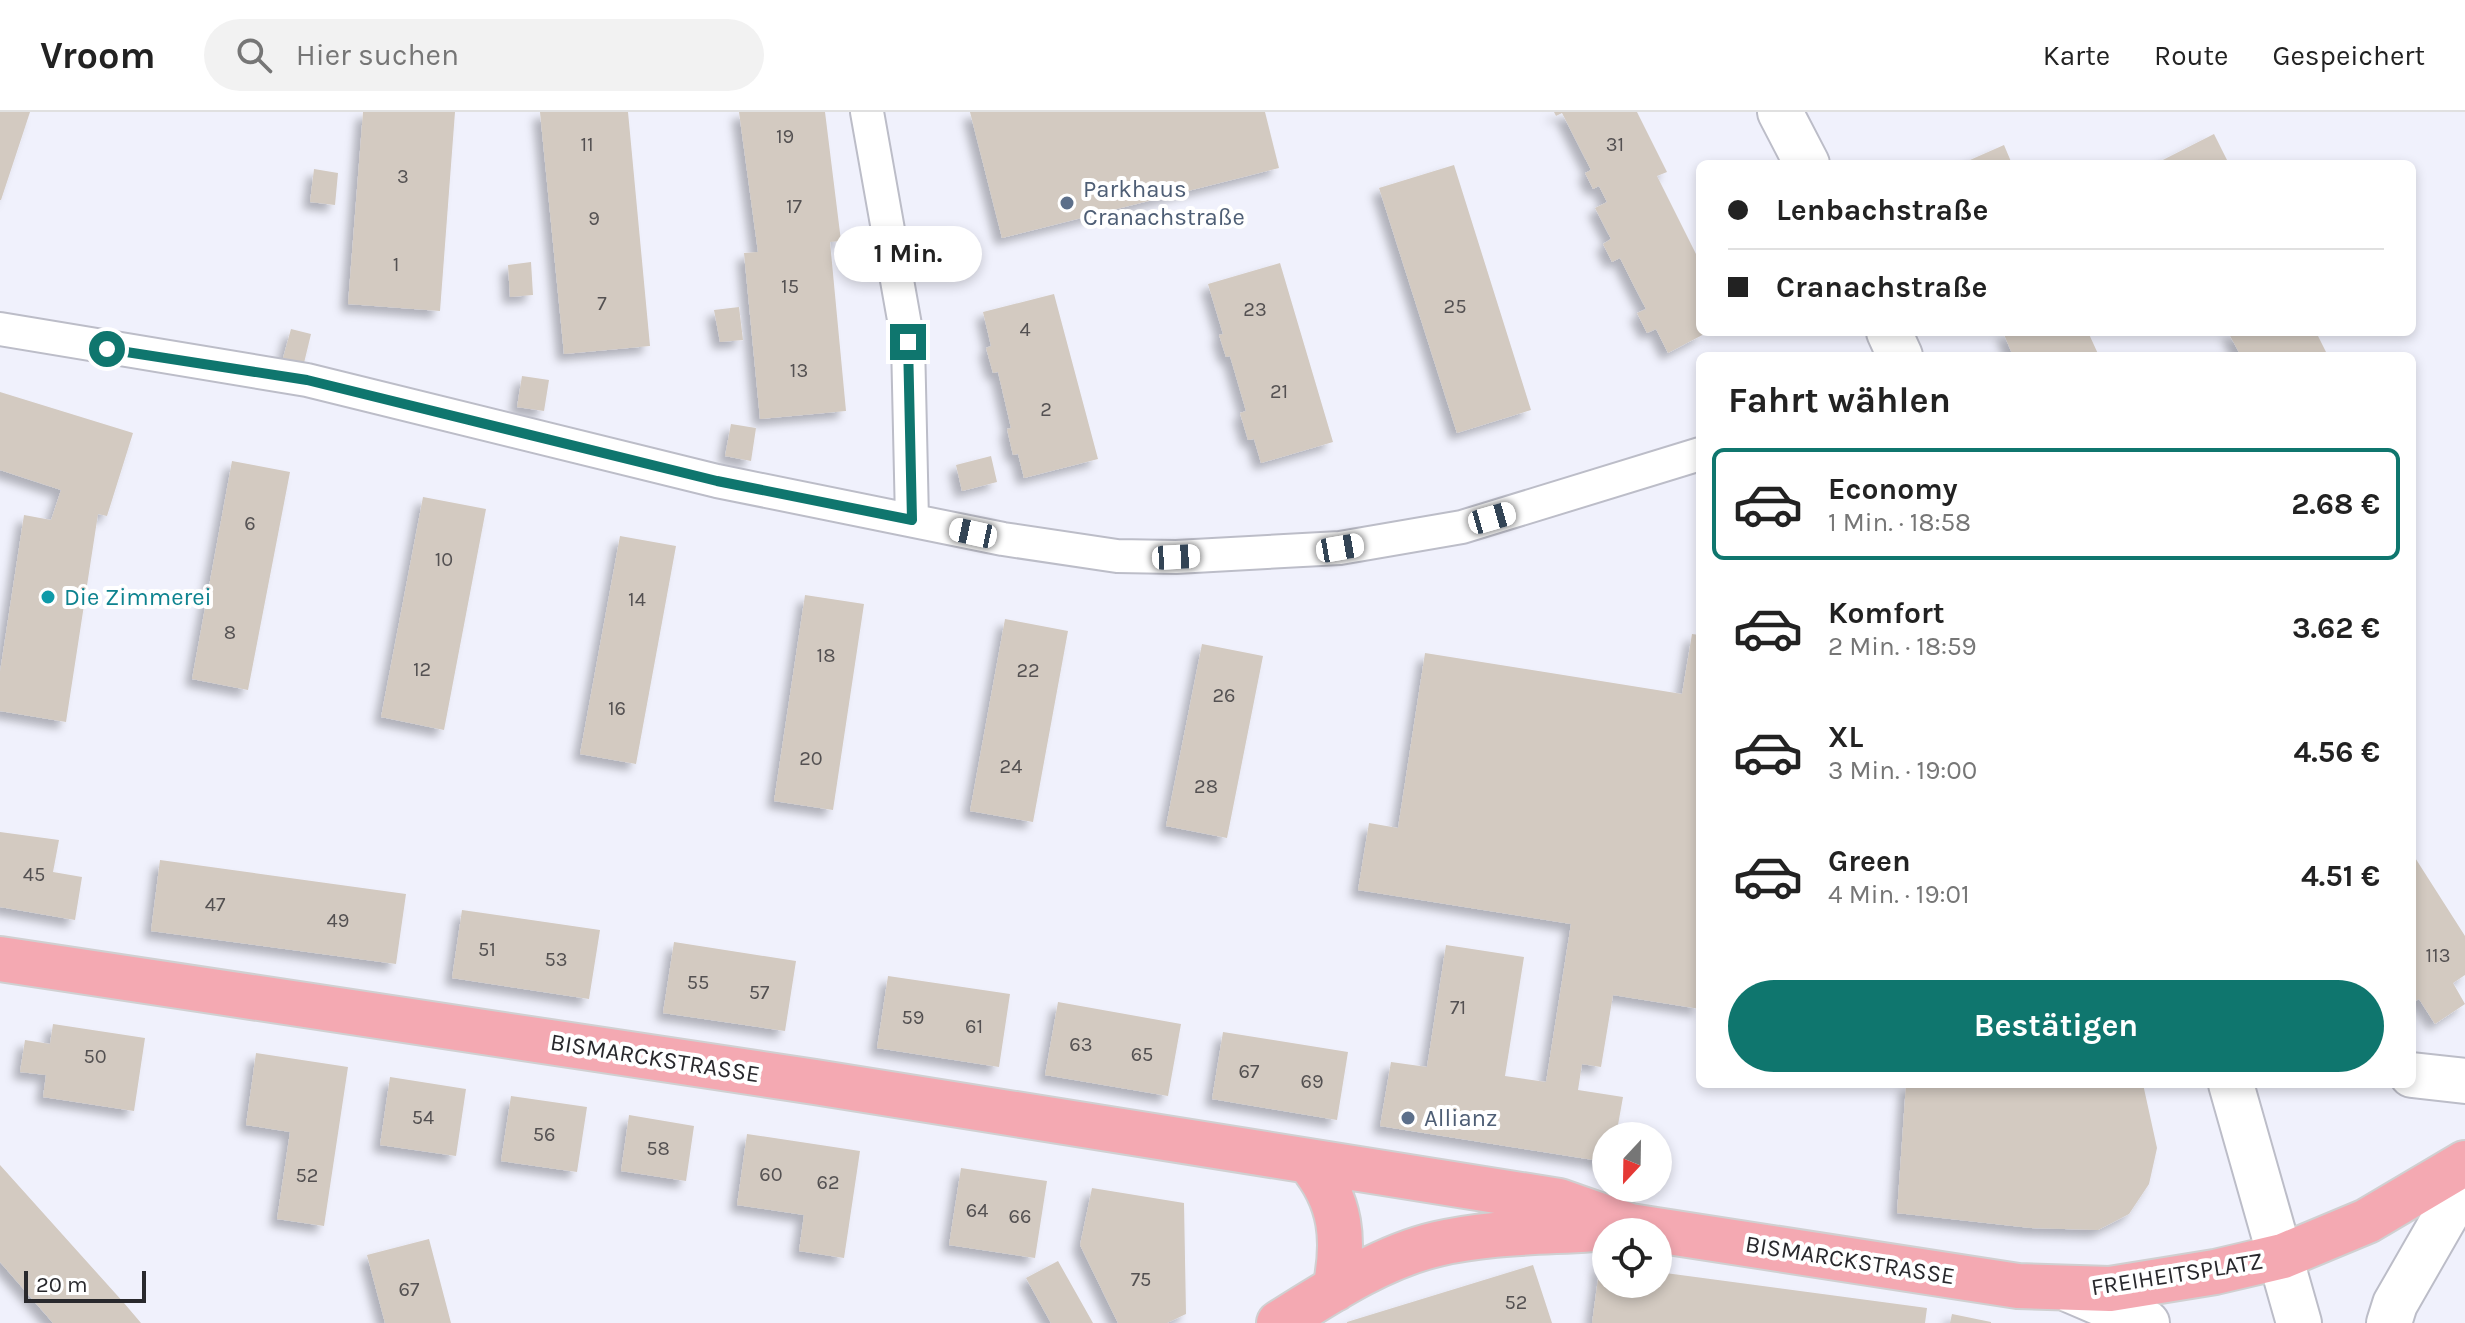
<!DOCTYPE html>
<html lang="de">
<meta charset="utf-8">
<style>
:root{--surface:#fff;--page:#f2f2f2;--text:#222;--muted:#767676;--line:#e0e0e0;--accent:#0f766e}
body{margin:0;font-family:Karla,sans-serif;background:var(--page);color:var(--text);height:100vh;display:flex;flex-direction:column;font-size:30px;white-space:nowrap}
*{box-sizing:border-box;margin:0}
p{font-size:26px;color:var(--muted)}
.icon{flex:none;width:44px;height:44px;fill:none;stroke:currentColor;stroke-width:2;stroke-linecap:round;stroke-linejoin:round}
.map{position:relative;flex:1;overflow:hidden}
.panel{position:absolute;left:1696px;top:240px;width:720px;height:736px;display:flex;flex-direction:column;background:var(--surface);border-radius:12px;box-shadow:0 4px 12px #0003}
.panel>*{flex:none}
.top-card{position:absolute;left:1696px;top:48px;width:720px;height:176px;border-radius:12px;box-shadow:0 4px 12px #0003;display:grid;align-content:center;height:176px;padding:0 32px;background:var(--surface)}
.needle{width:52px;rotate:202deg}
.tools{position:absolute;left:1592px;top:1010px;display:grid;gap:16px}
.tools a{display:grid;place-items:center;width:80px;height:80px;border-radius:50%;background:var(--surface);box-shadow:0 4px 12px #0003;font-size:40px}
.scale{position:absolute;left:24px;bottom:20px;width:122px;box-sizing:border-box;padding-left:8px;border:4px solid #29292d;border-top:0;font-size:22px;line-height:28px;white-space:nowrap;color:#29292d;-webkit-text-stroke:6px #fff;paint-order:stroke}
.end{position:absolute;width:36px;height:36px;margin:-18px;border:10px solid #0f766e;background:#fff;box-shadow:0 0 0 4px #fff}
.from{border-radius:50%}
.bubble{position:absolute;height:56px;border-radius:28px;background:var(--surface);box-shadow:0 4px 12px #0003;font-size:26px;font-weight:700;line-height:56px;text-align:center}
.car{position:absolute;width:24px;height:48px;margin:-24px -12px;border-radius:10px;box-shadow:0 0 6px 2px #0007;background:linear-gradient(#fff 24%,#345 0 40%,#fff 0 76%,#345 0 86%,#fff 0)}
.top-card b{display:flex;align-items:center;gap:28px;height:76px;font-size:30px}
.top-card b+b{border-top:2px solid var(--line)}
.top-card i{width:20px;height:20px;background:var(--text)}
ul{padding:0;list-style:none}
li{display:flex;align-items:center;gap:24px;height:112px;margin:0 16px 12px;padding:0 16px;border:4px solid transparent;border-radius:12px}
li div{flex:1}
li b{display:block;font-size:30px}
li em{font-style:normal;font-weight:700}
li.on{border-color:var(--accent)}
li>.icon{width:72px;height:72px;stroke-width:1.5}
h2{padding:0 32px;font-size:36px;line-height:96px}
.primary-button{display:flex;gap:16px;margin-top:auto;padding:16px 32px}
.primary-button a{flex:1;height:92px;border-radius:48px;background:var(--accent);color:#fff;font-size:32px;font-weight:700;line-height:92px;text-align:center}
header{display:flex;align-items:center;gap:48px;box-sizing:border-box;height:112px;padding:0 40px;background:var(--surface);border-bottom:2px solid var(--line)}
header strong{font-size:38px}
nav{display:flex;gap:44px;margin-inline-start:auto;font-size:28px}
.search{width:560px;height:72px;background:var(--page);display:flex;align-items:center;gap:20px;box-sizing:border-box;padding:0 28px;border-radius:44px;color:var(--muted);font-size:30px}
.map>svg:first-child{display:block}
.building{fill:#d3cac1;filter:url(#shadow)}
.lines{fill:none;stroke-linecap:round;stroke-linejoin:round}
.street-casing{stroke:#bcbdc8;stroke-width:36}
.secondary-casing{stroke:#bcbdc8;stroke-width:48}
.primary-casing{stroke:#d0d0d1;stroke-width:48}
.street{stroke:#fff;stroke-width:32}
.secondary{stroke:#fff;stroke-width:44}
.primary{stroke:#f4a9b2;stroke-width:44}
.route{stroke:#0f766e;stroke-width:10}
.service-dot{fill:#5c6f8a;stroke:#fff;stroke-width:3}
.culture-dot{fill:#0f9aa8;stroke:#fff;stroke-width:3}
.labels{text-anchor:middle;stroke-width:8;stroke-linejoin:round;paint-order:stroke}
.number-label{font-size:20px;fill:#545152}
.service-label{font-size:24px;fill:#4e5e75;stroke:#fff;text-anchor:start}
.culture-label{font-size:24px;fill:#0d838f;stroke:#fff;text-anchor:start}
.street-label{font-size:24px;fill:#29292d;stroke:#fff}
</style>
<header>
<strong>Vroom</strong>
<div class="search"><svg class="icon" aria-label="search" viewBox="0 0 24 24"><circle cx="10" cy="10" r="6"/><path d="M15 15l6 6"/></svg>Hier suchen</div>
<nav><a>Karte</a><a>Route</a><a>Gespeichert</a></nav>
</header>
<div class="map">
<svg width="2465" height="1211" viewBox="0 0 2465 1211">
<defs>
<filter id="shadow"><feDropShadow dx="-7" dy="7" stdDeviation="4" flood-color="#0004"/></filter>
</defs>
<rect width="100%" height="100%" fill="#f0f1fc"/>
<!-- building -->
<path class="building" d="M0 0H30L1 88H0Z
M363 0H455L440 199 348 192Z
M540 0H628L650 234 564 242Z
M739 0H825L841 129 830 130 846 299 760 307 744 141 758 140Z
M970 0H1265L1279 56 1002 126Z
M1554 0H1637L1667 60 1657 64 1700 150V220H1708L1668 241 1656 217 1647 221 1637 201 1646 197 1631 168 1620 146 1612 150 1603 132 1611 127 1595 96 1607 90 1599 74 1593 77 1585 61 1591 58 1562 1 1556 4Z
M2214 22 2229 52H2155Z
M2004 33 2012 52H1961Z
M1454 53 1531 298 1457 321 1379 76Z
M314 57 338 61 335 93 310 90Z
M531 150 533 183 510 185 508 153Z
M1280 151 1333 330 1261 351 1254 327 1248 328 1240 301 1246 299 1230 244 1226 245 1219 223 1223 222 1208 172Z
M1054 182 1098 347 1024 366 1018 342 1013 343 1007 317 1011 316 998 260 993 261 986 236 991 234 983 200Z
M739 195 743 228 720 230 714 198Z
M291 217 311 222 304 251 283 246Z
M2003 220H2088L2099 244H2013Z
M2228 220H2316L2328 244H2241Z
M522 264 549 268 544 299 517 295Z
M0 280 133 321 107 404 98 402 66 610 0 599V560L24 403 51 408 61 378 0 358Z
M731 312 756 316 751 349 725 344Z
M991 344 997 370 962 379 956 353Z
M232 349 290 360 248 578 192 567Z
M423 385 486 397 444 618 381 605Z
M620 424 676 434 636 652 580 642Z
M805 483 864 492 833 698 774 689Z
M1005 507 1068 519 1033 710 970 699Z
M1692 522 1700 523V897L1613 883 1601 955 1582 952 1578 978 1623 985 1616 1024H1606V1050L1380 1014 1391 950 1427 955 1446 833 1524 845 1505 964 1546 970 1571 812 1358 778 1369 711 1398 716 1425 541 1682 582Z
M1202 532 1263 544 1227 726 1166 714Z
M0 720 59 728 53 760 82 765 75 808 0 795Z
M2412 741 2465 824V863L2453 871 2465 892 2435 912 2419 887 2412 891Z
M160 748 406 782 396 852 151 819Z
M462 798 600 818 589 887 452 866Z
M674 830 796 849 785 919 663 901Z
M888 864 1010 882 999 955 877 936Z
M1058 890 1181 912 1168 984 1045 963Z
M53 912 145 926 134 999 43 985 46 963 20 960 25 928 50 932Z
M1223 920 1348 940 1337 1008 1212 987Z
M256 941 348 955 324 1114 277 1107 290 1020 246 1013Z
M390 965 466 977 456 1044 380 1033Z
M1906 972H2143L2157 1036 2149 1072 2129 1102 2098 1118 2031 1116 1897 1101Z
M511 984 587 995 577 1060 501 1049Z
M629 1003 694 1014 686 1069 621 1059Z
M747 1022 860 1039 844 1146 799 1139 804 1103 737 1093Z
M0 1053 124 1191 141 1211H53L0 1150Z
M961 1056 1047 1069 1035 1146 949 1133Z
M1092 1076 1184 1091 1186 1202 1167 1211H1118L1080 1133Z
M429 1127 451 1211H385L367 1143Z
M1058 1149 1093 1211H1051L1026 1166Z
M1600 1152 1606 1153V1172H1658V1160L1927 1196 1925 1211H1592Z
M1533 1153 1552 1211H1347V1210Z
M1952 1202 1991 1210V1211H1950Z"/>
<g class="lines">
<defs>
<path id="street" d="M867 0 908 230 912 408
M0 217 307 268 717 369 1003 427 1117 444 1176 445 1340 436 1462 415 1700 342"/>
<path id="secondary" d="M1780 0 1807 52
M1889 220 1900 244
M2412 963 2465 969
M2231 972 2299 1211
M2070 1178 2147 1211
M2389 1211 2395 1192 2465 1070"/>
<path id="primary" d="M0 847 815 970 1559 1089 1630 1114 2018 1174 2110 1177 2215 1160 2283 1144 2367 1109 2465 1051
M1309 1050C1342 1089 1345 1129 1335 1177
M1279 1211C1327 1181 1381 1145 1437 1132 1495 1118 1559 1121 1619 1115"/>
</defs>
<!-- street casing -->
<use href="#street" class="street-casing"/>
<!-- secondary casing -->
<use href="#secondary" class="secondary-casing"/>
<!-- primary casing -->
<use href="#primary" class="primary-casing"/>
<!-- street -->
<use href="#street" class="street"/>
<!-- secondary -->
<use href="#secondary" class="secondary"/>
<!-- primary -->
<use href="#primary" class="primary"/>
</g>
<g class="lines">
<!-- route -->
<path class="route" d="M107 237 307 268 717 369 912 408 908 230"/>
</g>
<!-- markers -->
<g class="service-dot">
<circle cx="1067" cy="91" r="8"/>
<circle cx="1408" cy="1006" r="8"/>
</g>
<circle class="culture-dot" cx="48" cy="485" r="8"/>
<g class="labels">
<!-- number labels -->
<g class="number-label">
<text x="785" y="31">19</text>
<text x="587" y="39">11</text>
<text x="1615" y="39">31</text>
<text x="403" y="71">3</text>
<text x="794" y="101">17</text>
<text x="594" y="113">9</text>
<text x="396" y="159">1</text>
<text x="790" y="181">15</text>
<text x="602" y="198">7</text>
<text x="1455" y="201">25</text>
<text x="1255" y="204">23</text>
<text x="1025" y="224">4</text>
<text x="799" y="265">13</text>
<text x="1279" y="286">21</text>
<text x="1046" y="304">2</text>
<text x="250" y="418">6</text>
<text x="444" y="454">10</text>
<text x="637" y="494">14</text>
<text x="230" y="527">8</text>
<text x="826" y="550">18</text>
<text x="422" y="564">12</text>
<text x="1028" y="565">22</text>
<text x="1224" y="590">26</text>
<text x="617" y="603">16</text>
<text x="811" y="653">20</text>
<text x="1011" y="661">24</text>
<text x="1206" y="681">28</text>
<text x="34" y="769">45</text>
<text x="215" y="799">47</text>
<text x="338" y="815">49</text>
<text x="487" y="844">51</text>
<text x="2438" y="850">113</text>
<text x="556" y="854">53</text>
<text x="698" y="877">55</text>
<text x="759" y="887">57</text>
<text x="1458" y="902">71</text>
<text x="913" y="912">59</text>
<text x="974" y="921">61</text>
<text x="1081" y="939">63</text>
<text x="1142" y="949">65</text>
<text x="95" y="951">50</text>
<text x="1249" y="966">67</text>
<text x="1312" y="976">69</text>
<text x="423" y="1012">54</text>
<text x="544" y="1029">56</text>
<text x="658" y="1043">58</text>
<text x="771" y="1069">60</text>
<text x="307" y="1070">52</text>
<text x="828" y="1077">62</text>
<text x="977" y="1105">64</text>
<text x="1020" y="1111">66</text>
<text x="1141" y="1174">75</text>
<text x="409" y="1184">67</text>
<text x="1516" y="1197">52</text>
</g>
<!-- service labels -->
<g class="service-label">
<text x="1083" y="85">Parkhaus<tspan x="1083" dy="28">Cranachstraße</tspan></text>
<text x="1424" y="1014">Allianz</text>
</g>
<!-- culture labels -->
<g class="culture-label">
<text x="64" y="493">Die Zimmerei</text>
</g>
<!-- street labels -->
<g class="street-label">
<text transform="translate(655 946) rotate(9)" y="8">BISMARCKSTRASSE</text>
<text transform="translate(1850 1148) rotate(9)" y="8">BISMARCKSTRASSE</text>
<text transform="translate(2177 1162) rotate(-9)" y="8">FREIHEITSPLATZ</text>
</g>
</g>
</svg>
<div class="tools">
<a><svg class="needle" viewBox="-14 -14 28 28"><path d="M0-13l5 13h-10z" fill="#e53935"/><path d="M0 13l5-13h-10z" fill="#767676"/></svg></a>
<a><svg class="icon" aria-label="locate" viewBox="0 0 24 24"><circle cx="12" cy="12" r="6"/><path d="M12 2v4M12 18v4M2 12h4M18 12h4"/></svg></a>
</div>
<div class="scale">20 m</div>
<i class="end from" style="left:107px;top:237px"></i>
<i class="end" style="left:908px;top:230px"></i>
<div class="bubble" style="left:834px;top:114px;width:148px">1 Min.</div>
<i class="car" style="left:1492px;top:406px;rotate:74deg"></i>
<i class="car" style="left:973px;top:421px;rotate:282deg"></i>
<i class="car" style="left:1340px;top:436px;rotate:80deg"></i>
<i class="car" style="left:1176px;top:445px;rotate:87deg"></i>
<div class="top-card">
<b><i class="from"></i>Lenbachstraße</b>
<b><i></i>Cranachstraße</b>
</div>
<section class="panel">
<h2>Fahrt wählen</h2>
<ul>
<li class="on"><svg class="icon" aria-label="car" viewBox="0 0 24 24"><path d="M5 17H2v-5l4-1 3-4h7l3 4 3 1v5h-3M9 17h6M6 11h13"/><circle cx="7" cy="17" r="2"/><circle cx="17" cy="17" r="2"/></svg><div><b>Economy</b><p>1 Min. · 18:58</p></div><em>2.68 €</em></li>
<li><svg class="icon" aria-label="car" viewBox="0 0 24 24"><path d="M5 17H2v-5l4-1 3-4h7l3 4 3 1v5h-3M9 17h6M6 11h13"/><circle cx="7" cy="17" r="2"/><circle cx="17" cy="17" r="2"/></svg><div><b>Komfort</b><p>2 Min. · 18:59</p></div><em>3.62 €</em></li>
<li><svg class="icon" aria-label="car" viewBox="0 0 24 24"><path d="M5 17H2v-5l4-1 3-4h7l3 4 3 1v5h-3M9 17h6M6 11h13"/><circle cx="7" cy="17" r="2"/><circle cx="17" cy="17" r="2"/></svg><div><b>XL</b><p>3 Min. · 19:00</p></div><em>4.56 €</em></li>
<li><svg class="icon" aria-label="car" viewBox="0 0 24 24"><path d="M5 17H2v-5l4-1 3-4h7l3 4 3 1v5h-3M9 17h6M6 11h13"/><circle cx="7" cy="17" r="2"/><circle cx="17" cy="17" r="2"/></svg><div><b>Green</b><p>4 Min. · 19:01</p></div><em>4.51 €</em></li>
</ul>
<div class="primary-button"><a>Bestätigen</a></div>
</section>
</div>
